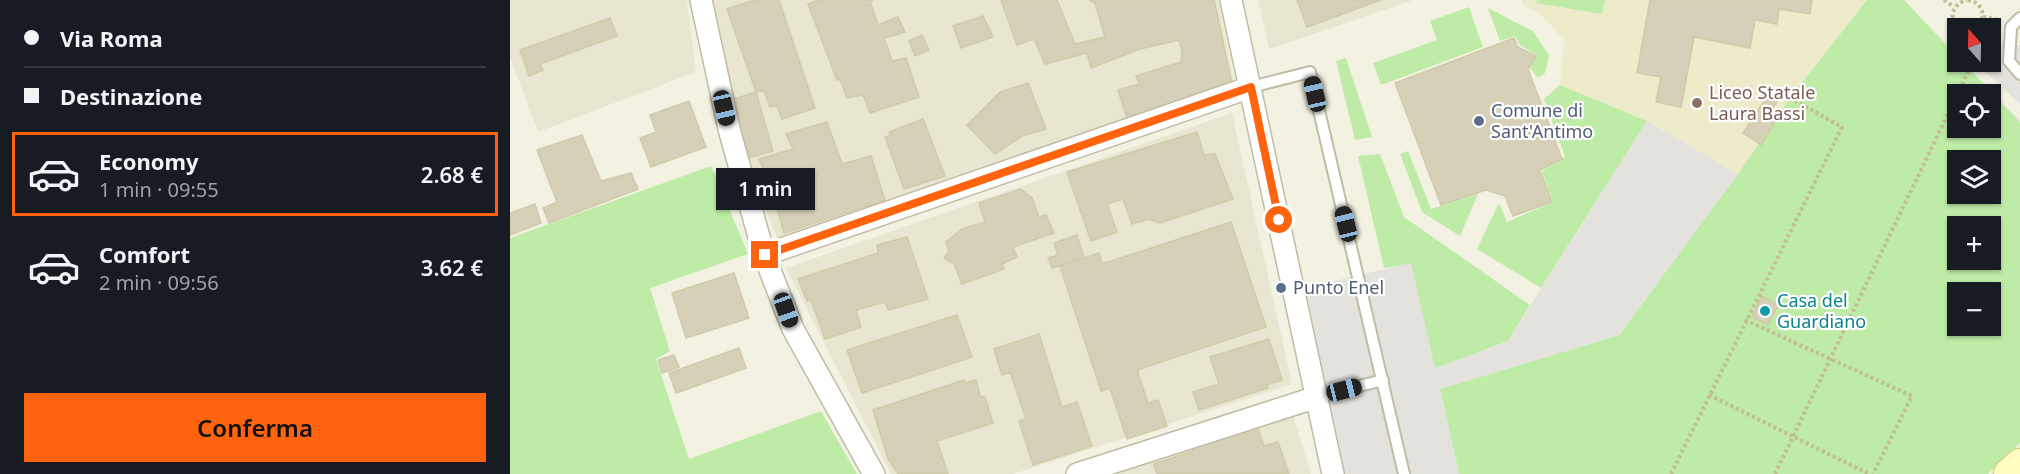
<!DOCTYPE html>
<html lang="it">
<meta charset="utf-8">
<style>
:root{--surface:#171b24;--page:#242831;--text:#f1f3f6;--muted:#9ea1a6;--line:#363941;--accent:#ff630e}
body{margin:0;font-family:"Noto Sans",sans-serif;background:var(--page);color:var(--text);height:100vh;display:flex;flex-direction:column;font-size:22px;white-space:nowrap}
*{box-sizing:border-box;margin:0}
p{font-size:20px;color:var(--muted)}
.icon{flex:none;width:33px;height:33px;fill:none;stroke:currentColor;stroke-width:2;stroke-linecap:round;stroke-linejoin:round}
.map{position:relative;flex:1;overflow:hidden}
.sheet{display:flex;flex-direction:column;background:var(--surface);width:510px}
.sheet>*{flex:none}
.guide{display:grid;align-content:center;height:132px;padding:0 24px;background:var(--surface)}
.needle{width:39px;rotate:340deg}
.tools{position:absolute;left:1437px;top:18px;display:grid;gap:12px}
.tools a{display:grid;place-items:center;width:54px;height:54px;border-radius:0px;background:var(--surface);box-shadow:0 2px 4px #0004;font-size:30px}
.end{position:absolute;width:27px;height:27px;margin:-14px;border:8px solid #ff630e;background:#fff;box-shadow:0 0 0 3px #fff}
.from{border-radius:50%}
.bubble{position:absolute;height:42px;border-radius:0px;background:var(--surface);box-shadow:0 2px 4px #0004;font-size:20px;font-weight:600;line-height:42px;text-align:center}
.car{position:absolute;width:18px;height:36px;margin:-18px -9px;border-radius:8px;box-shadow:0 0 4px 2px #0007;background:linear-gradient(#222 24%,#8ab4d8 0 40%,#222 0 76%,#8ab4d8 0 86%,#222 0)}
.guide b{display:flex;align-items:center;gap:21px;height:57px;font-size:22px}
.guide b+b{border-top:2px solid var(--line)}
.guide i{width:15px;height:15px;background:var(--text)}
ul{padding:0;list-style:none}
li{display:flex;align-items:center;gap:18px;height:84px;margin:0 12px 9px;padding:0 12px;border:3px solid transparent;border-radius:0px}
li div{flex:1}
li b{display:block;font-size:22px}
li em{font-style:normal;font-weight:600}
li.current{border-color:var(--accent)}
li>.icon{width:54px;height:54px;stroke-width:1.5}
.primary-button{display:flex;gap:12px;margin-top:auto;padding:12px 24px}
.primary-button a{flex:1;height:69px;border-radius:0px;background:var(--accent);color:#111;font-size:24px;font-weight:600;line-height:69px;text-align:center}
main{display:flex;flex:1;min-height:0}
.map>svg:first-child{display:block}
.residential{fill:#e8e5d0}
.education{fill:#eeebcb}
.green{fill:#beeca6;fill-rule:evenodd}
.parking{fill:#e3e2dc}
.building{fill:#d5d0b7;stroke:#d1caa9;stroke-width:1.5}
.lines{fill:none;stroke-linecap:round;stroke-linejoin:round}
.lane-casing{stroke:#bfbca4;stroke-width:14}
.street-casing{stroke:#bfbca4;stroke-width:24}
.secondary-casing{stroke:#d8d38d;stroke-width:33}
.path{stroke:#c3bc94;stroke-width:4;stroke-dasharray:3 3;stroke-linecap:butt}
.lane{stroke:#fff;stroke-width:10}
.street{stroke:#fff;stroke-width:21}
.secondary{stroke:#fffdc1;stroke-width:30}
.route{stroke:#ff630e;stroke-width:8}
.education-dot{fill:#8d6e63;stroke:#fff;stroke-width:2}
.service-dot{fill:#5c6f8a;stroke:#fff;stroke-width:2}
.culture-dot{fill:#0f9aa8;stroke:#fff;stroke-width:2}
.labels{text-anchor:middle;stroke-width:4.5;stroke-linejoin:round;paint-order:stroke}
.education-label{font-size:18px;fill:#785e54;stroke:#fff;text-anchor:start}
.service-label{font-size:18px;fill:#4e5e75;stroke:#fff;text-anchor:start}
.culture-label{font-size:18px;fill:#0d838f;stroke:#fff;text-anchor:start}
</style>
<main>
<section class="sheet">
<div class="guide">
<b><i class="from"></i>Via Roma</b>
<b><i></i>Destinazione</b>
</div>
<ul>
<li class="current"><svg class="icon" aria-label="car" viewBox="0 0 24 24"><path d="M5 17H2v-5l4-1 3-4h7l3 4 3 1v5h-3M9 17h6M6 11h13"/><circle cx="7" cy="17" r="2"/><circle cx="17" cy="17" r="2"/></svg><div><b>Economy</b><p>1 min · 09:55</p></div><em>2.68 €</em></li>
<li><svg class="icon" aria-label="car" viewBox="0 0 24 24"><path d="M5 17H2v-5l4-1 3-4h7l3 4 3 1v5h-3M9 17h6M6 11h13"/><circle cx="7" cy="17" r="2"/><circle cx="17" cy="17" r="2"/></svg><div><b>Comfort</b><p>2 min · 09:56</p></div><em>3.62 €</em></li>
</ul>
<div class="primary-button"><a>Conferma</a></div>
</section>
<div class="map">
<svg width="1510" height="474" viewBox="0 0 1510 474">
<rect width="100%" height="100%" fill="#f3f2e2"/>
<!-- residential -->
<path class="residential" d="M0 0H177L186 72 28 132 0 57Z
M203 0H708L725 85 268 239 234 159Z
M748 0H903L759 49Z
M722 113 782 384 503 474H381L276 268Z
M782 412 801 474H591Z"/>
<!-- education -->
<path class="education" d="M1012 0H1358L1228 174 1137 121 1050 85 1054 40 1031 15 1013 5Z"/>
<!-- green -->
<path class="green" d="M1027 0H1095L1092 14 1026 3Z
M1357 0H1394L1447 56 1448 62H1453L1510 122V443L1478 474H949L930 389 1109 335 1228 174 1280 98ZM1448 94H1480V128H1448ZM1448 160H1480V194H1448ZM1448 226H1480V260H1448ZM1448 292H1480V326H1448Z
M959 7 973 47 871 85 863 63 927 40 920 21Z
M978 8 1023 31 1039 55 1035 73 1028 78 1020 68 1026 55 1010 45 1005 36 990 41Z
M836 58 862 137 845 140 826 61Z
M1050 85 1137 121 1031 288 967 249 989 203 997 222 1043 202 1032 171 1055 157 1034 99Z
M898 151 921 209 968 194 950 236 912 212 890 154Z
M870 154 894 217 1020 305 998 341 924 369 901 264 874 268 848 156Z
M201 166 238 254 140 288 160 351 146 359 179 459 311 411 347 474H0V238Z"/>
<!-- parking -->
<path class="parking" d="M1507 29V45H1510V104L1468 65 1472 62H1480L1481 53Z
M1137 121 1228 174 1109 335 930 389 949 474H830L795 288 901 263 925 368 998 341Z"/>
<!-- building -->
<path class="building" d="M244 0H269L305 108 272 119 267 106 260 107 254 91 246 92 217 9Z
M309 0H363L360 1 368 25 388 17 395 32 374 38 382 61 396 58 409 97 360 113 353 95 337 98 330 79 327 80 298 4Z
M491 0H547L565 44 595 37 585 3 579 0H704L722 84 617 118 608 90 629 84 626 76 671 62 672 50 669 40 630 49 581 68 577 53 535 64 524 39 507 45Z
M787 0H871L797 27Z
M1140 0H1302L1300 14 1269 9 1267 24 1245 20 1240 48 1184 37 1171 107 1146 102 1151 77 1127 73Z
M473 16 483 37 451 48 443 26Z
M100 18 107 36 30 64 33 70 19 76 10 50Z
M412 35 419 50 405 56 399 41Z
M1004 38 1008 47 1026 56 1018 69 1052 159 1030 170 1042 202 1003 216 995 196 976 190 931 205 885 83Z
M518 83 536 129 512 136 485 154 457 125 490 92Z
M246 92 263 151 234 159 221 100Z
M1258 95 1267 102 1263 108 1271 113 1251 145 1233 133Z
M179 101 196 147 141 167 130 138 146 132 140 115Z
M413 119 435 176 394 189 375 137 380 136 379 132Z
M317 122 332 164 361 156 375 200 274 233 263 193 249 159 283 149 276 134Z
M687 132 694 155 705 154 723 199 650 223 639 219 622 224 613 199 597 204 607 232 581 241 557 172Z
M72 135 91 181 121 173 128 189 39 223 33 208 47 202 27 150Z
M511 189 522 198 529 217 536 215 544 233 503 247 507 257 492 264 494 269 452 284 444 264 434 258 439 251 436 242 452 229 475 222 469 203Z
M25 204 31 223 0 235V213Z
M721 222 756 327 627 370 638 403 648 400 657 426 617 439 600 388 591 391 550 266 589 253 592 264Z
M567 235 574 258 542 268 538 258 548 255 544 243Z
M397 237 418 299 378 310 375 302 346 310 351 327 315 339 301 300 297 301 288 279 368 253 367 245Z
M224 273 239 318 176 338 162 293Z
M1252 296 1268 305 1258 325 1242 317Z
M447 315 462 357 352 393 337 350Z
M529 334 552 407 567 402 582 446 523 465 509 421 516 419 500 372 492 375 484 349Z
M759 339 772 380 757 385 758 388 689 410 683 392 709 384 700 357Z
M229 348 236 368 166 393 159 373Z
M164 355 169 367 152 373 148 360Z
M454 380 455 383 466 380 470 396 475 397 483 423 427 441 438 474H388L378 459 363 410Z
M747 426 754 446 768 442 779 474H647L644 464 683 451 682 447Z"/>
<g class="lines">
<defs>
<path id="lane" d="M1510 18 1501 27 1499 61 1510 74
M741 87 800 72 894 474
M807 397 873 380"/>
<path id="street" d="M191 0 219 129 254 255 283 329 364 474
M721 0 823 474
M254 255 741 87
M567 474 807 397"/>
<path id="secondary" d="M1499 474 1510 464"/>
</defs>
<!-- lane casing -->
<use href="#lane" class="lane-casing"/>
<!-- street casing -->
<use href="#street" class="street-casing"/>
<!-- secondary casing -->
<use href="#secondary" class="secondary-casing"/>
<!-- path -->
<path class="path" d="M1434 0 1444 7
M1458 0C1474 3 1477 18 1466 28
M1473 17 1486 19
M1449 28C1438 18 1442 4 1457 0
M1235 320 1402 396 1363 474
M1199 395 1359 474
M1161 474 1332 127 1280 98
M1265 474 1460 68 1466 62"/>
<!-- lane -->
<use href="#lane" class="lane"/>
<!-- street -->
<use href="#street" class="street"/>
<!-- secondary -->
<use href="#secondary" class="secondary"/>
</g>
<g class="lines">
<!-- route -->
<path class="route" d="M255 255 741 87 769 220"/>
</g>
<!-- markers -->
<circle class="education-dot" cx="1187" cy="103" r="6"/>
<g class="service-dot">
<circle cx="969" cy="121" r="6"/>
<circle cx="771" cy="288" r="6"/>
</g>
<circle class="culture-dot" cx="1255" cy="311" r="6"/>
<g class="labels">
<!-- education labels -->
<g class="education-label">
<text x="1199" y="99">Liceo Statale<tspan x="1199" dy="21">Laura Bassi</tspan></text>
</g>
<!-- service labels -->
<g class="service-label">
<text x="981" y="117">Comune di<tspan x="981" dy="21">Sant'Antimo</tspan></text>
<text x="783" y="294">Punto Enel</text>
</g>
<!-- culture labels -->
<g class="culture-label">
<text x="1267" y="307">Casa del<tspan x="1267" dy="21">Guardiano</tspan></text>
</g>
</g>
</svg>
<div class="tools">
<a><svg class="needle" viewBox="-14 -14 28 28"><path d="M0-13l5 13h-10z" fill="#e53935"/><path d="M0 13l5-13h-10z" fill="#9ea1a6"/></svg></a>
<a><svg class="icon" aria-label="locate" viewBox="0 0 24 24"><circle cx="12" cy="12" r="6"/><path d="M12 2v4M12 18v4M2 12h4M18 12h4"/></svg></a>
<a><svg class="icon" aria-label="layers" viewBox="0 0 24 24"><path d="M12 4l9 5-9 5-9-5zM3 14l9 5 9-5"/></svg></a>
<a>+</a>
<a>−</a>
</div>
<i class="end from" style="left:769px;top:220px"></i>
<i class="end" style="left:255px;top:255px"></i>
<div class="bubble" style="left:206px;top:168px;width:99px">1 min</div>
<i class="car" style="left:805px;top:94px;rotate:347deg"></i>
<i class="car" style="left:214px;top:108px;rotate:167deg"></i>
<i class="car" style="left:836px;top:224px;rotate:346deg"></i>
<i class="car" style="left:276px;top:310px;rotate:160deg"></i>
<i class="car" style="left:834px;top:390px;rotate:76deg"></i>
</div>
</main>
